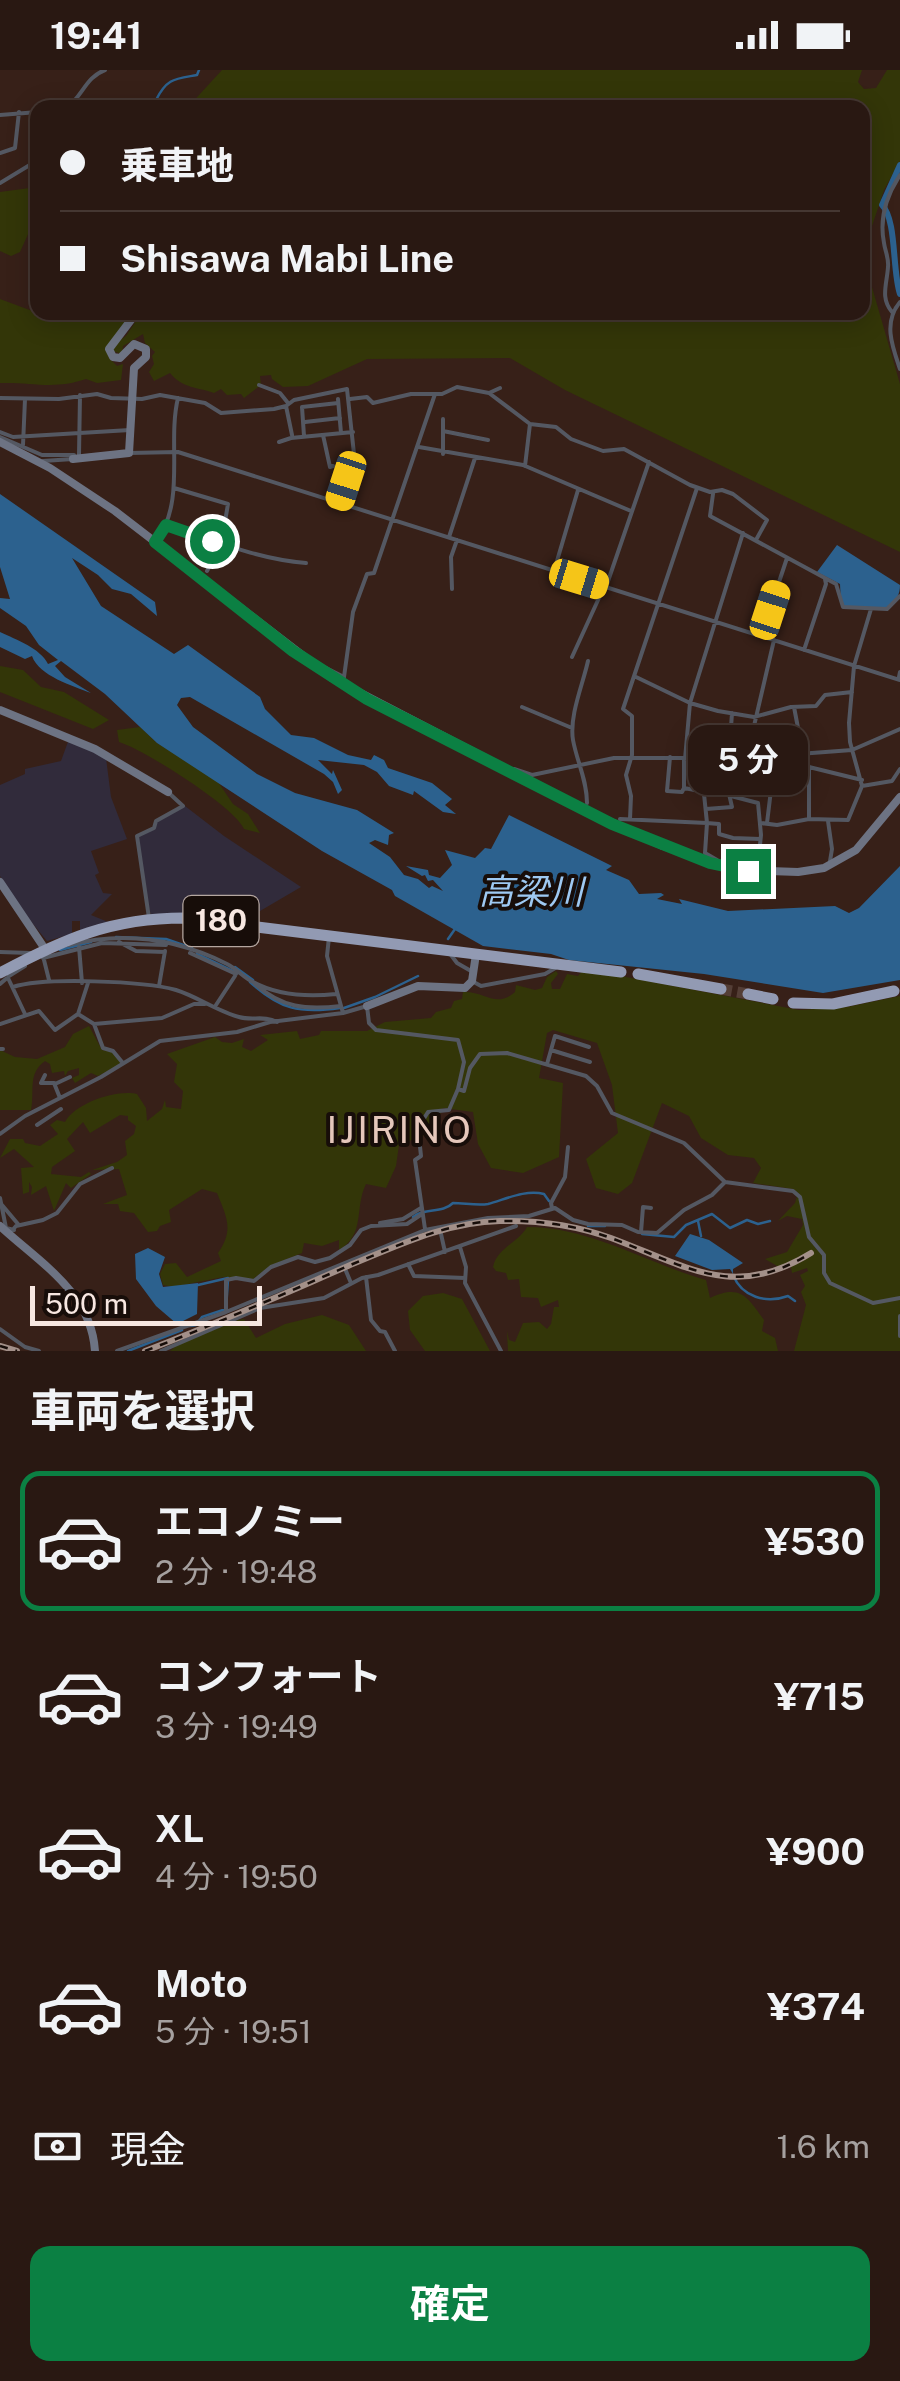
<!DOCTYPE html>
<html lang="ja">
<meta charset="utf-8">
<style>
:root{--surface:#291812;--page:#352520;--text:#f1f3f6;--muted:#a5a09f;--line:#453732;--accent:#0b8043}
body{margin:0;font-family:"Public Sans","Noto Sans JP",sans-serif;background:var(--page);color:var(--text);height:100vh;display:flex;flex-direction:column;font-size:38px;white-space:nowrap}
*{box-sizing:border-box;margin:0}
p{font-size:32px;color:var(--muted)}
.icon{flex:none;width:55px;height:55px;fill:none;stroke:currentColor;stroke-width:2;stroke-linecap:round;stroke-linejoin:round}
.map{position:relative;height:1281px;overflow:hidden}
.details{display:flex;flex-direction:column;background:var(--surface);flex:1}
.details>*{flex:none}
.hud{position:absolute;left:30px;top:30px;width:840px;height:220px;border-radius:20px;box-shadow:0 5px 25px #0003,0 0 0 2px var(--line);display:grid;align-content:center;height:220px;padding:0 30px;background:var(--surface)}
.scale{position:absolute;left:30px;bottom:25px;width:232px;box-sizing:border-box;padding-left:10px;border:5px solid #f7e7e1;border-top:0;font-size:28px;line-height:35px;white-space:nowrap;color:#f7e7e1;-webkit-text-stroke:8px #170d09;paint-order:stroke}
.end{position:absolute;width:45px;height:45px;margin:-22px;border:12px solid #0b8043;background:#fff;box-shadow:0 0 0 5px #fff}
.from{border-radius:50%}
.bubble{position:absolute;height:70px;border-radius:20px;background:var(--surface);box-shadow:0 5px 25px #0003,0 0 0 2px var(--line);font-size:32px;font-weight:700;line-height:70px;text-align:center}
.car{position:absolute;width:30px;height:60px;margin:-30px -15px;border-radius:12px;box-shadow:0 0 8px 2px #0007;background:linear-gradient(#f5c518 24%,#345 0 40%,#f5c518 0 76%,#345 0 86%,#f5c518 0)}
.hud b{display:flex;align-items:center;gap:35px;height:95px;font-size:38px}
.hud b+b{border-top:2px solid var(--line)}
.hud i{width:25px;height:25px;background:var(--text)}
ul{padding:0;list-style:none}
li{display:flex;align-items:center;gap:30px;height:140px;margin:0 20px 15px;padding:0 10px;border:5px solid transparent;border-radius:20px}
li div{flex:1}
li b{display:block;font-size:38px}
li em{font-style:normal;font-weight:700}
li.selected{border-color:var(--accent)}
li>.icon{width:90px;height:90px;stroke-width:1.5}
h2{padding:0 30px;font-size:45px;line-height:120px}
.pay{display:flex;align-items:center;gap:25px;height:110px;padding:0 30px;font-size:38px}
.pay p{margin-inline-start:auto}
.button{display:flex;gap:20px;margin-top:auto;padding:20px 30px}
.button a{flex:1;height:115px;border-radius:20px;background:var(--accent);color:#fff;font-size:40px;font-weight:700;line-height:115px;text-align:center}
.status{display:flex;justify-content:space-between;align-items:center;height:70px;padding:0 50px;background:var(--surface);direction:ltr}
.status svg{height:28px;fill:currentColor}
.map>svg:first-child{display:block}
.industrial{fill:#312b3b}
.green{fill:#333608}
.water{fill:#2c618e}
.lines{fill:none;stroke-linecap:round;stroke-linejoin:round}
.stream{stroke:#2c618e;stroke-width:2.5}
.river{stroke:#2c618e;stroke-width:6}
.highway-tunnel{stroke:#543e36;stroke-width:11;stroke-dasharray:11 5.5;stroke-linecap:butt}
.street{stroke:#545862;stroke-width:4}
.secondary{stroke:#6d7383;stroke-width:8}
.highway{stroke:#929ab3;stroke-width:11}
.rail-casing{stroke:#a39089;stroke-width:6}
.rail{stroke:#170d09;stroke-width:2.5;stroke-dasharray:8;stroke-linecap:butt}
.route{stroke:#0b8043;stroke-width:12}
.labels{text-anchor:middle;stroke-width:8;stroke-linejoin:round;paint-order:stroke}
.shield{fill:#170d09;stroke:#b4a6a0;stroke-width:2.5}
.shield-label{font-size:30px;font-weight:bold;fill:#f7e7e1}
.water-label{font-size:35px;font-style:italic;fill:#9ec9f2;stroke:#170d09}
.quarter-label{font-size:38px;letter-spacing:2.5px;fill:#e5c7bb;stroke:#170d09}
</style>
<div class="status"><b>19:41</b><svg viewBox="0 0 49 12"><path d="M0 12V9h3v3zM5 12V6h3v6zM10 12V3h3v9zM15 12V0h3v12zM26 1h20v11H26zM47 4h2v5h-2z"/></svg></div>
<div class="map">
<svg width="900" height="1281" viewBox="0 0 900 1281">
<rect width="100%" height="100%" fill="#372018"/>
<!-- industrial -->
<path class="industrial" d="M69 669 106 688 111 727 127 769 91 781 99 803 95 805 103 823 112 824 91 845 108 852 80 861V851H72V864L47 871 23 842 0 806V715L25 704V699L61 691Z
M185 736 224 766 301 817 260 841H239L237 850 151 845 144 821 138 767 155 759 156 752Z"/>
<!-- green -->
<path class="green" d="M222 0H862L858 12 864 19 876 18 887 0H900V91L884 120 863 183 862 38 188 37Z
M37 117V158L29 162 20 182 11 186 0 181V122Z
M863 186 900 314V482L565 320 510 288 367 289 308 316 283 317 272 309 271 305 260 306 261 315 244 328 241 324 227 325 221 319 214 323C198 317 183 319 170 303L154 311 149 302 154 294 152 286 155 282 145 273 143 264 123 276 122 284 113 281V275L126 266 142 242H862Z
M0 229 35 242 81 243 91 248 96 243H134L120 264 106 277 109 288 117 296 123 294 121 310 97 313 86 309C54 320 33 312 0 313Z
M0 596 23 600 41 617 64 622 109 650 93 659 0 622Z
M140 657 157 673 216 709 233 734 248 744 260 763 244 759C235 737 143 679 119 672L117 660Z
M584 899 799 940 847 937 900 926V1281H794L806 1235 801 1222 805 1216 800 1205 808 1201 807 1198 792 1203 791 1197 812 1184 809 1182 779 1197 765 1189 787 1182 803 1155 802 1149 787 1146 778 1151 795 1133 798 1123 793 1119 753 1113 761 1098 754 1088 728 1085 701 1068 689 1046 662 1033 632 1113 618 1124 596 1118 586 1089 618 1063 612 1015 597 973 553 960 547 963 539 1008 563 1013 559 1087 523 1103 491 1098 478 1074 473 1042 443 1038 432 1062 399 1075 396 1096 386 1118 366 1114C354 1138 366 1164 339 1180V1170L322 1176 304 1173 302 1183 270 1196 253 1209 223 1207 173 1217 163 1215 160 1204 165 1194 176 1193 187 1207 221 1191 218 1183C234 1160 227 1148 217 1123L202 1119 169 1140 171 1152 160 1156 157 1161 148 1162 134 1143 120 1141 118 1134H103L127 1125 119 1099 92 1100 117 1092 127 1085 125 1071 134 1064 136 1056 128 1050V1046L120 1045 90 1063 83 1052 67 1069 75 1081 52 1097 51 1104 81 1107 89 1102 91 1104 71 1118 66 1113 54 1141 46 1116 31 1125 32 1117 29 1112V1122L23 1124 21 1098 34 1097 14 1079 0 1088 10 1069H23L25 1073 40 1076 58 1064 50 1055 57 1050 65 1052C75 1033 117 1019 137 1024L146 1038 147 1051 162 1039 165 1030 166 1037 181 1039 183 1021 174 1012 177 994 167 984 215 967 222 972 232 973 244 969 242 977 251 981 268 970 260 965 297 961 300 969 319 965 321 961H367L385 952 431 948 436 942 451 938 454 931 462 929 463 922C486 921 495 939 515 922L516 915 535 920 542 918 547 907 556 901 558 904 551 913 552 919H560L567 904 578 906Z
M89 956 102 980 112 982 121 992 119 995 98 1006 91 1003 75 1013 72 1008 79 1005V998L68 1001 65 1006 64 1001 52 1003 50 994 45 991C27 1004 35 1021 31 1040H0V980L15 987 37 989 65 977 73 964Z
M527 1157C591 1157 646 1193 706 1210L710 1228C740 1214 747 1226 764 1250L762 1261 775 1268 778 1281H508L507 1261 509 1270 515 1272 523 1253 539 1252 547 1259 551 1254 554 1237H559L558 1230 541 1237 538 1228 521 1227 519 1209 508 1210 506 1203 496 1201 493 1197C497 1178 518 1173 527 1157Z
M443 1223 462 1229 490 1281H425L410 1260 408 1241 423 1226Z
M322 1245 349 1255 366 1281H170L180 1273 238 1250 244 1249 256 1268 285 1254Z"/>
<!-- water -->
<path class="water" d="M0 424 155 532 157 546 131 524 112 519 98 505 72 488 101 536 174 584 188 575 260 627 265 639 291 665 314 668 348 685 371 690 374 685 384 690 388 698 432 713 452 729 445 735 456 744 443 742 414 721 413 725 389 716 377 702 364 695 318 690 332 704 333 700 342 720 338 724 333 712 324 704 190 627 181 628 177 635 193 657 257 704 295 723 357 740 394 763 389 765 388 775 375 770 369 773 390 787 404 805 418 809 429 818 432 816 443 821 433 810 428 811 425 805 422 806 406 796 428 800 429 805 440 808 452 795 445 780 475 788 485 778 491 779 509 745 612 796 606 800 629 810 639 824 661 823 664 825 657 829 682 834 679 829 728 841 835 836 849 843 859 838 900 796V910L823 923 704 904 569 890 551 884 483 876 395 826 392 820 322 781 157 673 105 624 61 591 55 596 65 607 91 623C73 616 39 606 32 586L25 589 0 577V562C17 570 40 578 48 594L58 590 39 575 26 556 0 538V528L10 529 0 497Z
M837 475 900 515C900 525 896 531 888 537H846L841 534 840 514 817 502Z
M690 1164 709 1170 743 1193 733 1199V1204L730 1199 712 1200 675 1186Z
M148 1178 165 1187 159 1204 163 1217 198 1213 197 1244 177 1254 156 1236 136 1209 135 1184Z"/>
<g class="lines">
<!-- stream -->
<path class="stream" d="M78 38H89
M126 38 138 32 156 30C167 8 175 9 197 5L199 0
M116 867 166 869 192 878
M448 869 455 859
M60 880 91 872
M197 884 235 902
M235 897 253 910
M250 912C280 939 299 944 340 938
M344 938 375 927 418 906
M413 1147C425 1137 442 1144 453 1133 464 1133 478 1136 488 1134 504 1130 525 1119 544 1124L549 1131
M698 1151 701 1166
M588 1156H605
M642 1164 674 1167 686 1155 712 1144 730 1158 747 1150 758 1154 770 1151
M733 1205C742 1227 766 1234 788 1226L795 1231
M198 1215 228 1208
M190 1256 196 1255 202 1247 226 1239 228 1210
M128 1281 182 1260"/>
<!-- river -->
<path class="river" d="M900 95 882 135C897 150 892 201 900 224"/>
<!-- highway-tunnel -->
<path class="highway-tunnel" d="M721 919 748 924"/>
<!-- street -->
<path class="street" d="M67 38C83 25 86 7 105 0
M0 45 38 42
M0 83 15 78 19 42
M0 113 38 90
M900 232C883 252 892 276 900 299
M892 242C880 228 887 214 888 197 889 188 885 181 884 173 879 148 886 126 900 105
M259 315 280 323 288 333
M489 323 530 354 525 396
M0 328 59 329 97 324 111 328 142 329 160 325 205 333 221 343 274 339 286 336 294 330 347 319 354 384 339 432
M338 329 341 363
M350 329 367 327 373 333 411 324H442L457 317 489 323 500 318
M286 336 292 365
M305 352 340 348
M530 354 556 357 571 369 603 381 624 379 690 415 710 422 722 420 733 424 767 450 756 470
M443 361 488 370
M0 362 13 367 130 360
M323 365 330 397 333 396
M304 366 302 337 338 333
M0 367 42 385H74
M279 372 291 368 353 362
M23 375 25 329
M419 377 523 395 631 441
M129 383 178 382 900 610
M443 384V349
M79 385 80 325
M43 391 73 389
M174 418 228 434 221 475 207 501
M713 424 710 446 836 514 843 537 887 539 900 526
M166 455C177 461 185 460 196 464 232 478 268 490 306 493
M449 467 475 388
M157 470C186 430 167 373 178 328
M554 501 578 420
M606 517 649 392
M452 519 451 487 457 470
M871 539 854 596 849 653 850 672 862 716 892 711 900 699
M761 566 787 488
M804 580 826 514 825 509
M572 587 604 517
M320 595 344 607 353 542 367 504 374 503 435 324
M634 606 690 633 718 641 754 647 791 637 816 636 825 625 852 622
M899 607 900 602
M522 637 572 658
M794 637 803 684 809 697V749
M670 687 667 721 682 722 684 718 700 721 704 724 707 753 705 783 717 790
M685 689 690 633 743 463
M809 697 862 710
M514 699 532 705 614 688 759 687 852 680 900 659
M684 718V689
M731 726 758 733 761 765 758 794 742 798
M587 733C587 710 577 692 573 670 569 646 583 614 588 591
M706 739 732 737 727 715 732 643
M620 749 707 753 719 754V764L733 768 760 769
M630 749 631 726 626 705 632 685V646L623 639 697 418
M828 751 832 779 830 791
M761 753 777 755 809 749 848 750 862 716
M767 753 771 720 765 718 754 656 774 570
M149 848 137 766 154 758 156 751 183 736 170 724
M329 867 327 886 343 943
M119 872 136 881 165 882
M69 875C124 861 177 869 227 894 237 899 244 908 253 912 277 925 308 927 336 924
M79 877 82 913
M0 882 30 883
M190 883 236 904
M451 885 457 893 471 901
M43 886 49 910
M43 888 102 873 166 875
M9 906 25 896
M8 908 25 944
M472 911 481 916 545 904 557 897
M0 914 7 908
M255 914C282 938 306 940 341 936
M159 916 165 881
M13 917C44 907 144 911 176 920 196 926 219 942 239 947 252 951 264 945 277 952
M216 935 235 906
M78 944 94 954 103 978 113 981 122 992
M0 954 39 941 55 960 78 944 88 913
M94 954 162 948 194 934H205
M0 979H3
M551 980 555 966 589 977
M547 994 551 980 590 992
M45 1005 41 1013H54L60 1028
M55 1014 70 1007
M37 1055 61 1039
M0 1064 25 1046 101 1007 160 971 237 962 270 952 343 943 367 936 369 953 376 960 458 970 464 992 458 1019 464 1021 470 998 480 984 507 983 586 1006 597 1016 612 1043 684 1073 725 1112 793 1121 800 1127 809 1167 824 1185V1203L830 1213 873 1233 900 1228
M0 1128 6 1158 14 1160
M2 1135 18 1154
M552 1138 551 1133 565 1107 568 1077
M380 1153 403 1149 421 1138
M425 1159 415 1090 421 1086 418 1058 428 1042 449 1040 458 1019
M641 1162 643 1137 651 1138
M9 1164 16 1156 43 1150 57 1143 80 1114 112 1098
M441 1164 445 1182
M460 1177 466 1197 465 1213 501 1281
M343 1194 351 1213
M408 1194 414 1206 465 1208
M366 1207 371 1250 380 1261 385 1262 395 1281
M226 1242V1210L236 1208 254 1211 271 1197 298 1187 315 1192 330 1188 350 1175 361 1160 371 1156 407 1154 422 1144
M900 1246V1266
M0 1259 25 1277 39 1281
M117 1281 226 1242 425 1160 488 1148 529 1146 555 1138 573 1150 588 1154 622 1155 638 1162 657 1163 684 1140 712 1125 725 1112
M161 1281 260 1238 324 1228 362 1208 378 1205 516 1156"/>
<!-- secondary -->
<path class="secondary" d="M0 372 50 398 115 441 332 608 589 742 663 776 735 800 798 802 824 798 856 780 900 727
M73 389 129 383 134 298 146 287V279L134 274 120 288 113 287 109 279 137 242
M0 640 95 679 168 722
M0 812 45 879
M367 936 418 916 465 918 472 911 476 884
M0 1156C40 1193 91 1222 95 1281"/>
<!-- highway -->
<path class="highway" d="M0 903C64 869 111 848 184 848L621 902
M638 904 721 919
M748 924 773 929
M793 933 833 934 894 921"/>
<defs>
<path id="rail" d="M0 1276 17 1281
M145 1281C214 1255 281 1225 348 1196 397 1176 446 1152 500 1151 538 1150 575 1155 611 1168 686 1196 734 1231 811 1183"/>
</defs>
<!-- rail casing -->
<use href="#rail" class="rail-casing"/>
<!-- rail -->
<use href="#rail" class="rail"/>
</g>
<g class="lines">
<!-- route -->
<path class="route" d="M212 471 166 455 155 472 293 581 367 629 612 754 710 793 748 801"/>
</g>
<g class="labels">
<!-- shield labels -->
<rect class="shield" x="183.5" y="826" width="75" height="50" rx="8"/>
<g class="shield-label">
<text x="221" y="861">180</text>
</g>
<!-- water labels -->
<g class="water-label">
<text x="531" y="834">高梁川</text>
</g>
<!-- quarter labels -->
<g class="quarter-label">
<text x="400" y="1073">IJIRINO</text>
</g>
</g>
</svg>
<div class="scale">500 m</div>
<i class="end from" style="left:212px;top:471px"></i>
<i class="end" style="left:748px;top:801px"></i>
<div class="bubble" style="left:688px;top:655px;width:120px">5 分</div>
<i class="car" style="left:346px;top:411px;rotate:198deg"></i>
<i class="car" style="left:579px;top:509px;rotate:107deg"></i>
<i class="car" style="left:770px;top:540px;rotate:18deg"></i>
<div class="hud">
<b><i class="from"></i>乗車地</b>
<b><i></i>Shisawa Mabi Line</b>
</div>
</div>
<section class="details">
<h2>車両を選択</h2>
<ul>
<li class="selected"><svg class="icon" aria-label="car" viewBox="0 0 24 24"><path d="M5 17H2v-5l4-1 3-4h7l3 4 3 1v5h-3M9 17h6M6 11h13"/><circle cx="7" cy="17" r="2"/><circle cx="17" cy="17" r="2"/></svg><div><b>エコノミー</b><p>2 分 · 19:48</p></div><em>¥530</em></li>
<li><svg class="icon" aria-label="car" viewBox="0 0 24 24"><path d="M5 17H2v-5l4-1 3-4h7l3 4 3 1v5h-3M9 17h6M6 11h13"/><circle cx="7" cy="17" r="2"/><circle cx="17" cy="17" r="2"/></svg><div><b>コンフォート</b><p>3 分 · 19:49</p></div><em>¥715</em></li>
<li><svg class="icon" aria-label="car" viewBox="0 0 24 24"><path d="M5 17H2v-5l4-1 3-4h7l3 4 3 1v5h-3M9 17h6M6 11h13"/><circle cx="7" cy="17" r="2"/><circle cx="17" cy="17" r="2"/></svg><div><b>XL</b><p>4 分 · 19:50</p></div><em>¥900</em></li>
<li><svg class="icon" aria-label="car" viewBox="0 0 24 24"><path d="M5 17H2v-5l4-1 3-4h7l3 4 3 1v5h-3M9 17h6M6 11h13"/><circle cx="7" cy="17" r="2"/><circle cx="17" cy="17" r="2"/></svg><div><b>Moto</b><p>5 分 · 19:51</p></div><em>¥374</em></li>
</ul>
<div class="pay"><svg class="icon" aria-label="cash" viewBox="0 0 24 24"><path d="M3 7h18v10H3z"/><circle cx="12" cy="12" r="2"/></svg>現金<p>1.6 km</p></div>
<div class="button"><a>確定</a></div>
</section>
